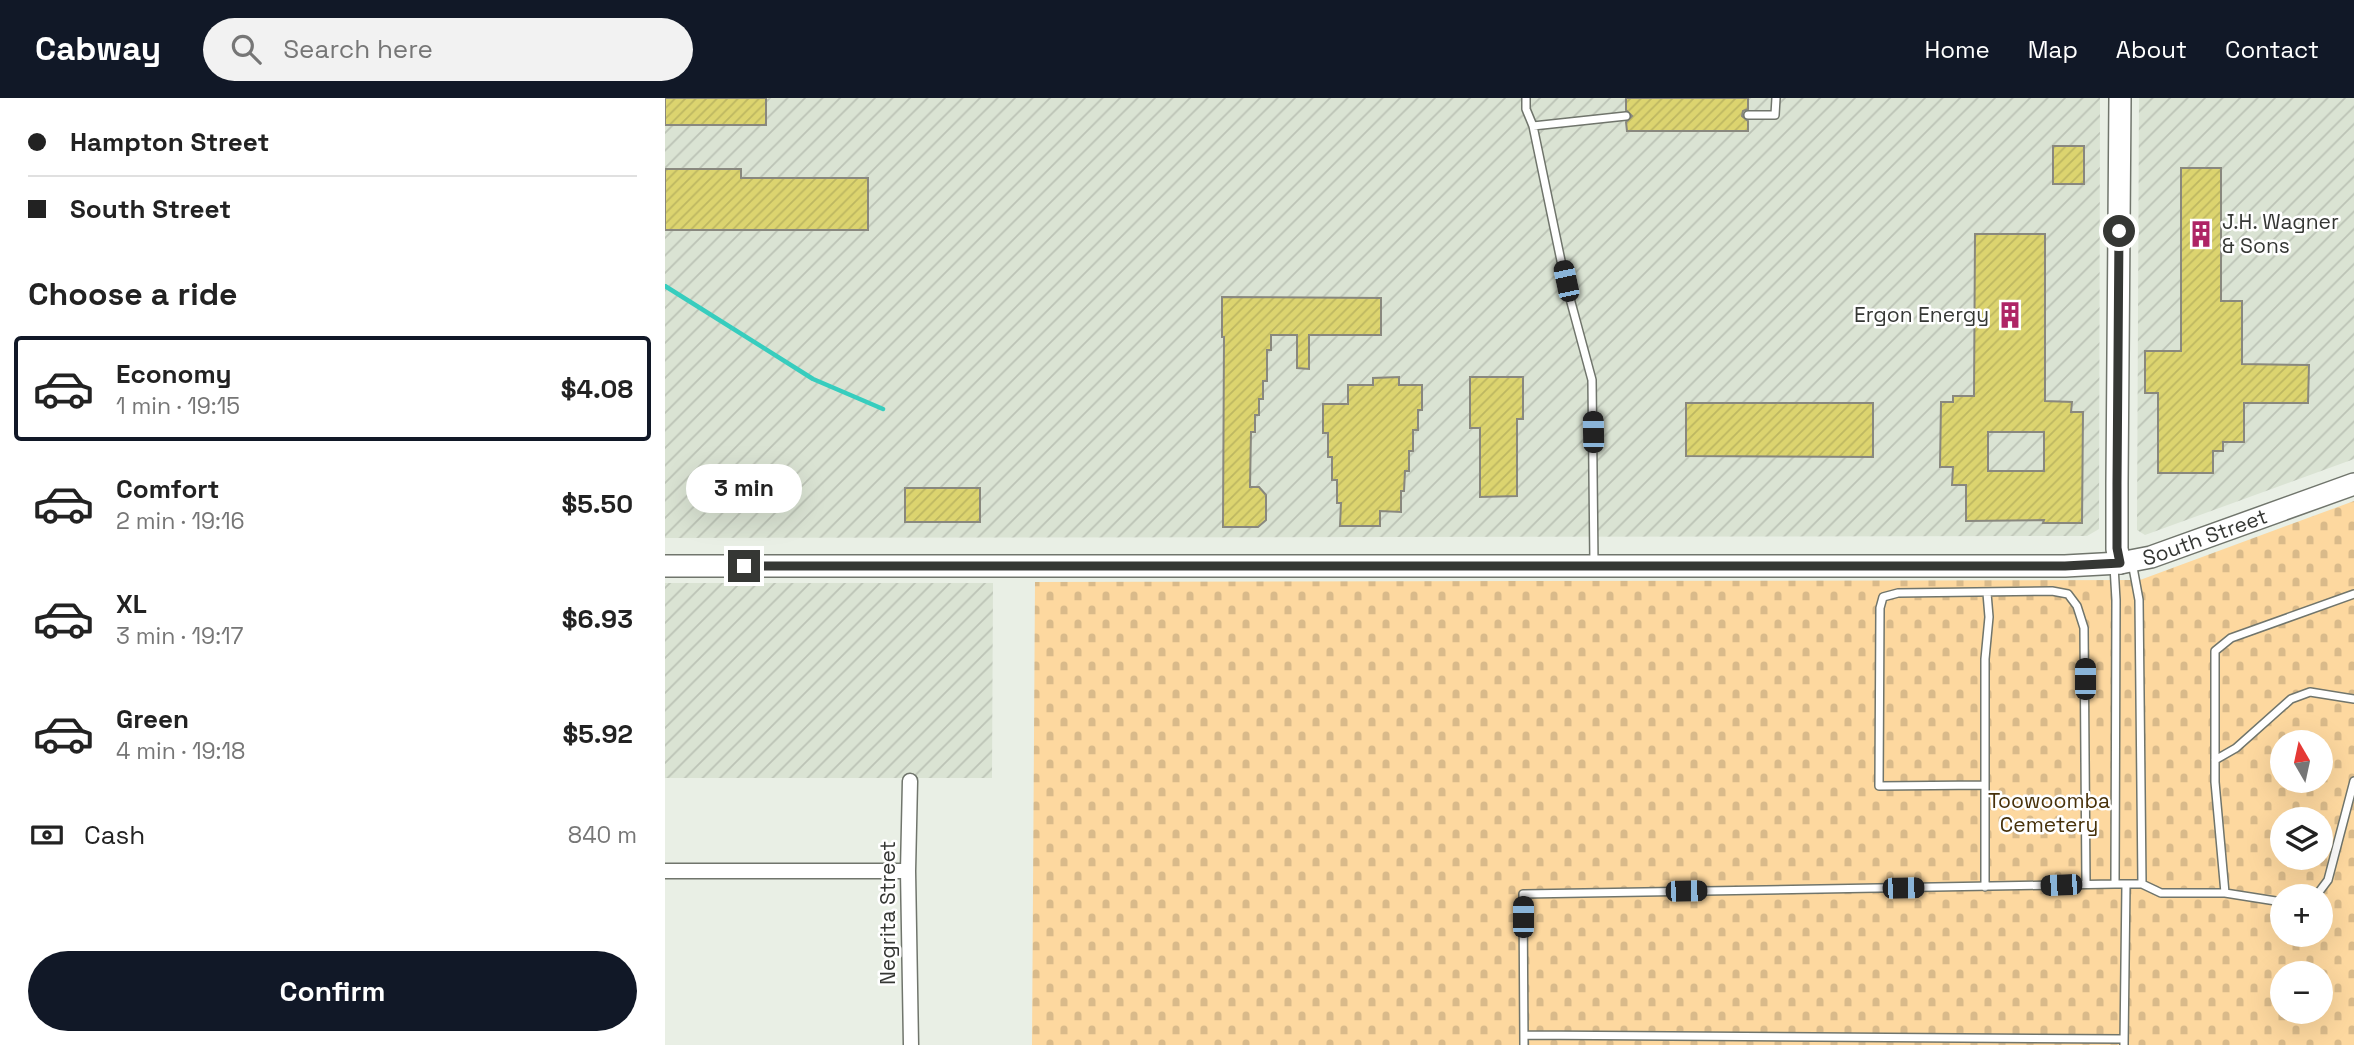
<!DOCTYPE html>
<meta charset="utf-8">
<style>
:root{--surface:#fff;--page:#f2f2f2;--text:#222;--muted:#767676;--line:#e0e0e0;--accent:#111827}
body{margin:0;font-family:"Space Grotesk",sans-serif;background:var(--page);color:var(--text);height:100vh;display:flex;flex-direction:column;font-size:26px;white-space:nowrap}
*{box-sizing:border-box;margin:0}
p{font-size:23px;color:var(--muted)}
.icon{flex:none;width:38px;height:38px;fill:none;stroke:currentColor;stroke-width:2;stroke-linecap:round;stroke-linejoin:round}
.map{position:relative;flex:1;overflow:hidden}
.panel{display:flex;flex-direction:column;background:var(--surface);width:665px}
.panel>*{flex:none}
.hud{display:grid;align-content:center;height:154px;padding:0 28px;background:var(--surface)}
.needle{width:46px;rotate:351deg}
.controls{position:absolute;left:1605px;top:632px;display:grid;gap:14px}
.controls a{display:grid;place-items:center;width:63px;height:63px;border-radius:50%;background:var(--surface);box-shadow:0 7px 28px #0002;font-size:35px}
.end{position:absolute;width:32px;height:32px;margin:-16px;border:9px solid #353734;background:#fff;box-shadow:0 0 0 4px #fff}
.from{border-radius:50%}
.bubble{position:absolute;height:49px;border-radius:24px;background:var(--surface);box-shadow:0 7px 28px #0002;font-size:23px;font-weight:800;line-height:49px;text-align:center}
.car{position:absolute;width:21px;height:42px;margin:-21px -10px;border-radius:9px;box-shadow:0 0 5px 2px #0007;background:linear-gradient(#222 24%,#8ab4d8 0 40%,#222 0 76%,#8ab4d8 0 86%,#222 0)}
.hud b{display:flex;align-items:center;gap:24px;height:66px;font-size:26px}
.hud b+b{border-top:2px solid var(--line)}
.hud i{width:18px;height:18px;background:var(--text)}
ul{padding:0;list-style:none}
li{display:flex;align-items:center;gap:21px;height:105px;margin:0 14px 10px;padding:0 14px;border:4px solid transparent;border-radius:7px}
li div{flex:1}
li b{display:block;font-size:26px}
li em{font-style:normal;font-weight:800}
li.active{border-color:var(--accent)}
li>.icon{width:63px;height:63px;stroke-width:1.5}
h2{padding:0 28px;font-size:32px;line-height:84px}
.pay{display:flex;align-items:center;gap:18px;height:77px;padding:0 28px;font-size:26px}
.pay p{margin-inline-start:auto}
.cta{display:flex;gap:14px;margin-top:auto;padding:14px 28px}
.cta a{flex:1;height:80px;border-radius:42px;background:var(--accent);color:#fff;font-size:28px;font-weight:800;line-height:80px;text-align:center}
header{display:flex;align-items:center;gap:42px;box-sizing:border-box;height:98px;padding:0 35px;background:var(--accent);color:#fff}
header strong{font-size:33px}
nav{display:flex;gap:38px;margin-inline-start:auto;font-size:24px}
.search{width:490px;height:63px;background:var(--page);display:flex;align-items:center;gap:18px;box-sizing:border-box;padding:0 24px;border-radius:38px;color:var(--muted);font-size:26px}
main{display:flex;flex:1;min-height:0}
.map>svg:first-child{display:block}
.industrial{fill:url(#industrial-furrows)}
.cemetery{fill:url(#cemetery-stones);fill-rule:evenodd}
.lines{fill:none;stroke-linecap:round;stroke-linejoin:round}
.stream{stroke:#37cdbe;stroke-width:4.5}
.building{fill:url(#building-hatch);stroke:#89887e;stroke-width:2;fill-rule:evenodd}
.lane-casing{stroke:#70756c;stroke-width:10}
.street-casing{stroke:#70756c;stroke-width:17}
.secondary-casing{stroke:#70756c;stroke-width:24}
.lane{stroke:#fff;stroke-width:7}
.street{stroke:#fff;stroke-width:14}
.secondary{stroke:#fff;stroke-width:21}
.route{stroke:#353734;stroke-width:9}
.labels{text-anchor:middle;stroke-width:5;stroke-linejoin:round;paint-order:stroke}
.poi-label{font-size:21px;fill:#353734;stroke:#fff;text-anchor:start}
.street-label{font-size:21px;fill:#353734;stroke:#fff}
.park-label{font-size:21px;fill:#47310a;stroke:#fff}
</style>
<header>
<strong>Cabway</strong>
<div class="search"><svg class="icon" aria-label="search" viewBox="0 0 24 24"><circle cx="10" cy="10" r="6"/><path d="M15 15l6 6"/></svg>Search here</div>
<nav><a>Home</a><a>Map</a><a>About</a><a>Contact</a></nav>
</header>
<main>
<section class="panel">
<div class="hud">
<b><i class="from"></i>Hampton Street</b>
<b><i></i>South Street</b>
</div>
<h2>Choose a ride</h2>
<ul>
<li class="active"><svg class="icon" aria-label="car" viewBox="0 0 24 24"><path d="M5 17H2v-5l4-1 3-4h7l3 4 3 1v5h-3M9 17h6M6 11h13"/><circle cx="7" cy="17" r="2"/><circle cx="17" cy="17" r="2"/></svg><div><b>Economy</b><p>1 min · 19:15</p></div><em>$4.08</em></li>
<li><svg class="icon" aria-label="car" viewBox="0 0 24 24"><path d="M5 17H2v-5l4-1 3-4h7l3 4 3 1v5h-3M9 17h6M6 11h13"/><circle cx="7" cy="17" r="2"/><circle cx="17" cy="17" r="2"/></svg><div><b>Comfort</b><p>2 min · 19:16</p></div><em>$5.50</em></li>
<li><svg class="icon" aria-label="car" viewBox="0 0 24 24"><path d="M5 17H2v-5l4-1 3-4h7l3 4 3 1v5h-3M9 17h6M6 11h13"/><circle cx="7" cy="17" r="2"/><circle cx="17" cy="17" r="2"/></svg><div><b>XL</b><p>3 min · 19:17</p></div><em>$6.93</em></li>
<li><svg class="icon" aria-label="car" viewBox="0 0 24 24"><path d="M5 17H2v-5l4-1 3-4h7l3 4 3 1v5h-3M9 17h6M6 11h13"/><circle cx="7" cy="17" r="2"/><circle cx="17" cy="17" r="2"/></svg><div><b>Green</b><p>4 min · 19:18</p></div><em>$5.92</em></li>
</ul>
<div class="pay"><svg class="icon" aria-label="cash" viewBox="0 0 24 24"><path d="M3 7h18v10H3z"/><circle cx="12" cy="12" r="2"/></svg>Cash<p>840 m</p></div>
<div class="cta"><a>Confirm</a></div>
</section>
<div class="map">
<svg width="1689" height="947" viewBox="0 0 1689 947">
<defs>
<pattern id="industrial-furrows" width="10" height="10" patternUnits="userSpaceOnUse" patternTransform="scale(1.75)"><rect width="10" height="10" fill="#dae3d3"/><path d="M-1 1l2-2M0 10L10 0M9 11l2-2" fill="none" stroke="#bcc3b6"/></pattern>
<pattern id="cemetery-stones" width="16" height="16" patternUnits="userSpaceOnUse" patternTransform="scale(1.75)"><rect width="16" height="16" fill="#fdd89f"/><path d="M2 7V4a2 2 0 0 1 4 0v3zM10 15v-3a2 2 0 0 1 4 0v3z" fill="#d9ba8a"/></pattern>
<pattern id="building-hatch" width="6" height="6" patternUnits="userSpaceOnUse" patternTransform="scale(1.75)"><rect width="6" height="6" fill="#dcd46f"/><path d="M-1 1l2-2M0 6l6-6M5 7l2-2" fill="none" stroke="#bdb761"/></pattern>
</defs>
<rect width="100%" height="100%" fill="#e9efe5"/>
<!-- industrial -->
<path class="industrial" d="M0 0H1435L1434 431 1422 438 0 440Z
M1474 0H1689V361L1480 437 1472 432Z
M0 485H328L327 680H0Z"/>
<!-- cemetery -->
<path class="cemetery" d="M1689 403V947H367L370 484 1475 482ZM1617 644H1656V682H1617ZM1617 721H1656V760H1617ZM1617 798H1656V836H1617ZM1617 875H1656V914H1617Z"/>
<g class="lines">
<!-- stream -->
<path class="stream" d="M0 188 148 281 218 311"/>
</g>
<!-- building -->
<path class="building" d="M0 0H101V27H0Z
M961 0H1083V11L1078 13 1077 18 1083 23V33H962L961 24 967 18 961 12Z
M1388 48H1419V86H1388Z
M1516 70H1556V203H1577V266L1644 267 1643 305H1579V344H1558V353H1548V375H1493V295H1480V253H1516Z
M0 71H76V80H203V132H0Z
M1310 136H1380V303L1407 304 1406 314H1418L1417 425H1378L1379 422 1301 423V387H1287L1288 369H1275L1276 304H1288V298H1309ZM1323 334H1379V373H1323Z
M557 199 716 200V237H644V271L632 270V237H606V252H602V283H598V301H594V317H590V334H586L585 389H594L601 397V422L593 429H558L559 239H557Z
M734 279V287H757V312H753V332H748V353H744V373H740L739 393H736V414L715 413V428H675L676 405H672V382H667V359H663V335H658V306H683V287H708V280Z
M805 279H858V321H852V398L815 399V330H805Z
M1021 305H1208V359L1021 358Z
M240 390H315V424H240Z"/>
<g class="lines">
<defs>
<path id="lane" d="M861 0V11L868 28 961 18
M1083 17H1110L1111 0
M868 28 900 182 927 282 929 466
M1467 464 1474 502 1477 786
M1449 468 1451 502 1450 786
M1322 495 1324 519 1320 561V687L1214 688 1215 510 1218 499 1233 495 1387 493 1403 496 1412 508 1419 530 1421 786
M1550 662 1571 650 1626 601 1645 594 1689 601
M1320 789V687
M1560 795 1550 684V553L1566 540 1689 496
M1651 798 1663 782 1689 683
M859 937 1458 941
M859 947 858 796 1450 786H1477L1496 795H1560L1617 804
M1459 947 1461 786"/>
<path id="street" d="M245 683 243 773 246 947
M0 773H243"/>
<g id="secondary">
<path d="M1455 0 1452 386V451L1455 465"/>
<path id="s1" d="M0 468H1400L1455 465 1486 459 1689 386"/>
</g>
</defs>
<!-- lane casing -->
<use href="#lane" class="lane-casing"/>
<!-- street casing -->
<use href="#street" class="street-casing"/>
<!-- secondary casing -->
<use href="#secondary" class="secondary-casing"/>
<!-- lane -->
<use href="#lane" class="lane"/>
<!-- street -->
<use href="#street" class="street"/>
<!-- secondary -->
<use href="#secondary" class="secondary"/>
</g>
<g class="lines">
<!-- route -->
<path class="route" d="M79 468H1400L1455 465 1452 450V386L1454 133"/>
</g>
<!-- icons -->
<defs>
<symbol id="building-bare" viewBox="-9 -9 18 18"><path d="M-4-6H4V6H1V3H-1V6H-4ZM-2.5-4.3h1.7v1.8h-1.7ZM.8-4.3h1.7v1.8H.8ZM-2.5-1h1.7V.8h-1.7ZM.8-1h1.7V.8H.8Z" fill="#ae2465" stroke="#fff" stroke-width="2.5" paint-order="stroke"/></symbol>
</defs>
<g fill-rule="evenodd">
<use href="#building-bare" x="1517" y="117" width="38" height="38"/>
<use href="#building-bare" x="1326" y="198" width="38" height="38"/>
</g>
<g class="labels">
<!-- poi labels -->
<g class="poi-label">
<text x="1557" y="131">J.H. Wagner<tspan x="1557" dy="24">&amp; Sons</tspan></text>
<text x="1324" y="224" text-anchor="end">Ergon Energy</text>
</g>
<!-- street labels -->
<g class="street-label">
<text dy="7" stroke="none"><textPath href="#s1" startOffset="1544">South Street</textPath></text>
<text transform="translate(223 815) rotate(-90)" y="7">Negrita Street</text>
</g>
<!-- park labels -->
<g class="park-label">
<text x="1384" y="710">Toowoomba<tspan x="1384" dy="24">Cemetery</tspan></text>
</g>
</g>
</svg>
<div class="controls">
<a><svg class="needle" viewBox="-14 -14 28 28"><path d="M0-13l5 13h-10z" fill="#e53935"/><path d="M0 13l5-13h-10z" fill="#767676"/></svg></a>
<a><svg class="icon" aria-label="layers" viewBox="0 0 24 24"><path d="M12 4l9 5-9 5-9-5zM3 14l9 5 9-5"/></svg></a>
<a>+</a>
<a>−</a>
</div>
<i class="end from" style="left:1454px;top:133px"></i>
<i class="end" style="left:79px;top:468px"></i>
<div class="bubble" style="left:21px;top:366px;width:116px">3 min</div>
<i class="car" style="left:901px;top:183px;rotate:348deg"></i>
<i class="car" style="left:928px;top:334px;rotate:359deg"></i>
<i class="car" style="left:1420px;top:581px;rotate:0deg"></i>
<i class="car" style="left:1396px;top:787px;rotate:268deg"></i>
<i class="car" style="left:1238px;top:790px;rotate:89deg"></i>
<i class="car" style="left:1021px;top:793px;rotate:89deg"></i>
<i class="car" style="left:858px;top:819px;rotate:0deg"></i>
</div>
</main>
